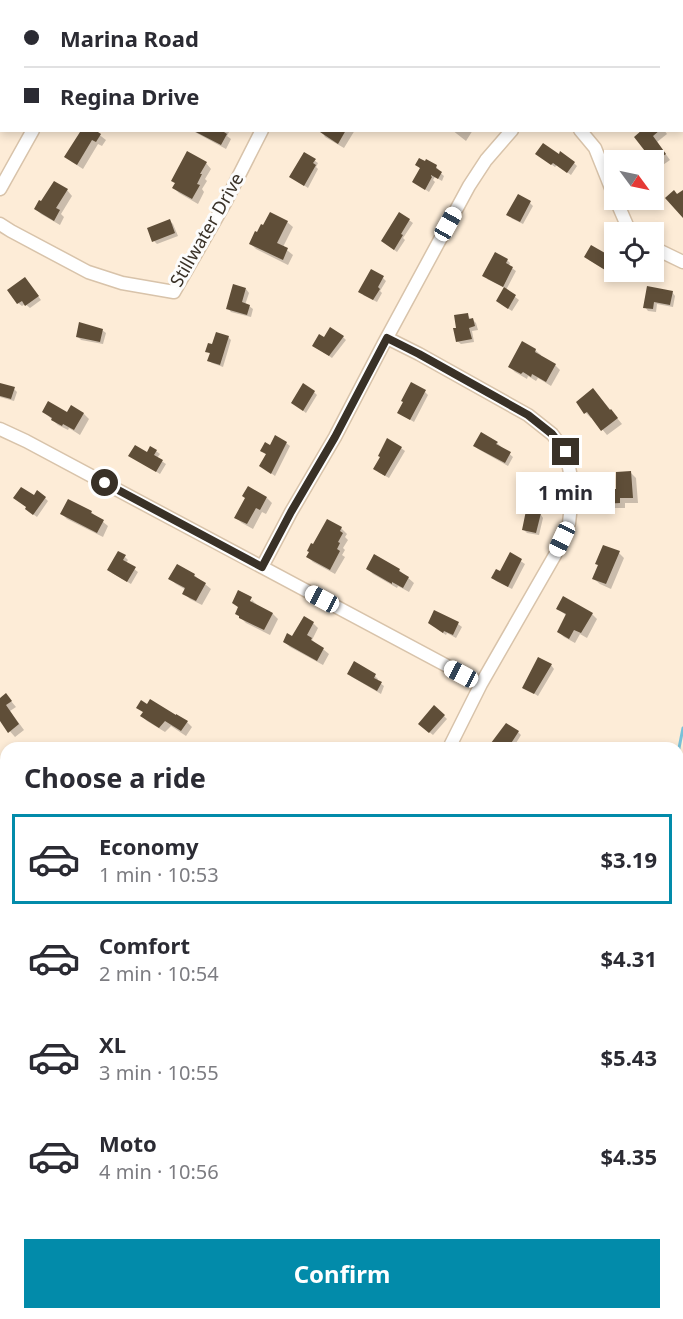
<!DOCTYPE html>
<meta charset="utf-8">
<style>
:root{--surface:#fff;--page:#f7f7f7;--text:#2b2b33;--muted:#7c7c81;--line:#e1e1e2;--accent:#028baa}
body{margin:0;font-family:"Noto Sans",sans-serif;background:var(--page);color:var(--text);height:100vh;display:flex;flex-direction:column;font-size:22px;white-space:nowrap}
*{box-sizing:border-box;margin:0}
p{font-size:20px;color:var(--muted)}
.icon{flex:none;width:33px;height:33px;fill:none;stroke:currentColor;stroke-width:2;stroke-linecap:round;stroke-linejoin:round}
.map{position:relative;flex:1;overflow:hidden}
.side{position:absolute;left:0px;top:742px;width:684px;height:578px;display:flex;flex-direction:column;background:var(--surface);border-radius:18px 18px 0 0;box-shadow:0 3px 9px #0003}
.side>*{flex:none}
.guide{position:absolute;left:0px;top:0px;width:684px;height:132px;box-shadow:0 3px 9px #0003;display:grid;align-content:center;height:132px;padding:0 24px;background:var(--surface)}
.needle{width:39px;rotate:123deg}
.buttons{position:absolute;left:604px;top:150px;display:grid;gap:12px}
.buttons a{display:grid;place-items:center;width:60px;height:60px;border-radius:0px;background:var(--surface);box-shadow:0 3px 9px #0003;font-size:30px}
.end{position:absolute;width:27px;height:27px;margin:-14px;border:8px solid #393127;background:#fff;box-shadow:0 0 0 3px #fff}
.from{border-radius:50%}
.bubble{position:absolute;height:42px;border-radius:0px;background:var(--surface);box-shadow:0 3px 9px #0003;font-size:20px;font-weight:700;line-height:42px;text-align:center}
.car{position:absolute;width:18px;height:36px;margin:-18px -9px;border-radius:8px;box-shadow:0 0 4px 2px #0007;background:linear-gradient(#fff 24%,#345 0 40%,#fff 0 76%,#345 0 86%,#fff 0)}
.guide b{display:flex;align-items:center;gap:21px;height:57px;font-size:22px}
.guide b+b{border-top:2px solid var(--line)}
.guide i{width:15px;height:15px;background:var(--text)}
ul{padding:0;list-style:none}
li{display:flex;align-items:center;gap:18px;height:90px;margin:0 12px 9px;padding:0 12px;border:3px solid transparent;border-radius:0px}
li div{flex:1}
li b{display:block;font-size:22px}
li em{font-style:normal;font-weight:700}
li.active{border-color:var(--accent)}
li>.icon{width:54px;height:54px;stroke-width:1.5}
h2{padding:0 24px;font-size:27px;line-height:72px}
.primary-button{display:flex;gap:12px;margin-top:auto;padding:12px 24px}
.primary-button a{flex:1;height:69px;border-radius:0px;background:var(--accent);color:#fff;font-size:24px;font-weight:700;line-height:69px;text-align:center}
.map>svg:first-child{display:block}
.shadow{fill:#0003}
.lines{fill:none;stroke-linecap:round;stroke-linejoin:round}
.stream{stroke:#79c1d9;stroke-width:3}
.building{fill:#5f4e38}
.street-casing{stroke:#d8c3aa;stroke-width:15}
.street{stroke:#fff;stroke-width:12}
.route{stroke:#393127;stroke-width:8}
.labels{text-anchor:middle;stroke-width:6;stroke-linejoin:round;paint-order:stroke}
.street-label{font-size:18px;fill:#393127;stroke:#fcfcfc}
</style>
<div class="map">
<svg width="683" height="1319" viewBox="0 0 683 1319">
<rect width="100%" height="100%" fill="#fdecd7"/>
<!-- shadow -->
<path class="shadow" d="M256 0H271V2H256Z
M360 0H379L380 1 360 2Z
M534 0H554L555 2H535Z
M682 52H683V98H682Z
M2 85V102L0 101V88Z
M93 130 106 140 102 146 98 144 83 169 72 162 66 157Z
M191 130H230L227 136 231 139 226 149Z
M321 130H355L344 148 325 137Z
M452 130H473L466 141Z
M645 130H664L667 134 657 142 670 160 660 167 663 171 654 178V160H643L650 156Z
M305 154 318 163 316 167 318 169 308 188 291 177Z
M559 156 574 163 577 166 571 175 557 165 555 167 541 157Z
M206 163 211 169 205 179 207 181 202 189 204 192 198 204 179 193 174 188 176 184 172 181Z
M417 165 436 167 439 170 438 171 444 176 442 181 435 177 433 180 435 182 429 192 414 182 420 168Z
M67 190 72 196 61 214 64 217 60 225 41 214 36 209Z
M530 203 533 206 523 224 511 218Z
M270 214 287 222 293 227 283 247 293 255 288 265 256 249 250 243 264 227Z
M409 220 413 223 403 238 405 240 397 252 386 244Z
M170 221 173 224 178 236 157 244 154 241Z
M591 247 615 262 609 272 589 260Z
M507 260 510 263 509 266 516 271 506 290 519 300 512 311 501 304 505 288 487 279Z
M383 278 386 281 380 291 382 293 377 302 363 295Z
M28 283 41 300 30 308 25 304 22 306 18 303Z
M648 288 672 292 675 296 673 307 657 304 656 312 648 311 645 307Z
M246 289 249 293 245 305 249 306 253 309 251 317 231 312 228 308Z
M467 314 471 320H473L476 323 478 330 472 331 474 342 461 344 457 341 458 329Z
M102 330 106 333 103 344 81 340 77 336Z
M228 337 231 340 223 367 212 363 209 360 211 355 207 351 213 346Z
M343 337 346 340 332 358 314 346 325 339Z
M535 350 541 355 540 357 555 365 560 370 551 386 538 378 536 381 528 376 527 379 515 372 510 367Z
M0 384 14 389 17 392 14 401 0 397Z
M314 392 317 395 306 413 293 403Z
M425 392 428 395 414 422 399 413Z
M599 396 622 424 607 435 592 417 591 418 586 413Z
M44 412 84 414 89 419 80 435 69 428 68 430 58 425Z
M286 443 290 446 275 476 261 466 267 455 262 451Z
M497 443 513 457 508 466 478 449 475 446Z
M401 448 405 451 389 478 378 472Z
M156 451 160 454 157 458 166 464 160 474 130 456Z
M631 473 636 478 638 503H625V508H609L603 503 618 490Z
M34 497 45 498 48 501 37 517 30 512Z
M267 498 272 503 266 514 262 512 253 529 242 523 236 518Z
M540 500 543 503 541 515 543 518 539 535 527 533 523 529Z
M91 512 108 526 103 537 67 519 62 514Z
M341 528 347 534 345 537 348 540 343 548 345 550 342 555 345 557 335 574 313 562 308 557Z
M619 553 624 558 611 589 600 584 594 579Z
M510 554 525 564 512 589 496 581 493 578 501 573Z
M125 557 128 560 126 563 138 572 131 584 112 573Z
M368 569 399 570 414 583 409 592 398 586 397 588 373 574Z
M194 575 211 589 202 605 190 599 184 593 186 590 176 584 170 579Z
M252 600 256 604V605L273 614 278 619 270 635 246 623 236 613 239 608 234 603 248 608Z
M558 609 592 614 597 619 587 638 580 634 575 643 564 637 559 632 567 616Z
M313 623 318 628 312 640 329 654 323 665 290 647 285 642Z
M458 624 462 627 456 638 447 633 446 635 437 629Z
M551 665 554 669 538 696 524 687Z
M349 674 375 676 378 679 377 681 384 686 381 694 352 677Z
M6 695 16 707 10 711 24 730 15 737 0 720V699Z
M138 707 187 722 192 727 186 736 171 726 165 732 147 721 142 716 144 713Z
M444 716 447 719 433 735 423 727Z
M518 732 521 735 513 748H498L494 745Z
M6 1314 14 1317 16 1315 24 1319H3Z
M38 1314H46L55 1319H35Z
M319 1314H339L340 1316 337 1319H314Z"/>
<g class="lines">
<!-- stream -->
<path class="stream" d="M678 753 683 728
M678 1247 683 1250"/>
</g>
<!-- building -->
<path class="building" d="M77 130H98V132L101 134 96 142 92 140 77 165 64 157 80 132Z
M192 130H221L227 134 221 145Z
M317 130H346L338 144Z
M642 130H660L653 136 666 154 657 160H640L648 155 634 137Z
M543 143 559 154 560 151 575 162 567 173 553 163 551 165 535 154Z
M187 151 207 162 200 174H202L197 184 200 185 192 199 172 188 175 183 171 181Z
M304 152 316 159 313 163 316 165 304 186 289 177Z
M419 158 425 161 426 159 437 165 436 168 442 172 438 179 431 175V176L432 177 425 190 412 182 420 168 415 165Z
M54 181 68 189 56 208 60 210 54 221 34 209 39 200 41 201Z
M674 190 677 194 683 190V218L665 198Z
M518 194 531 201 520 222 506 215Z
M270 212 288 221 277 243 288 248 283 260 249 244 255 231 257 232 261 224 263 225Z
M399 212 410 219 401 234 403 235 394 250 381 241Z
M170 219 175 233 152 242 147 228Z
M591 245 612 257 605 270 584 257Z
M495 252 508 259 506 263 513 267 503 287 482 276Z
M371 269 384 276 378 287 380 289 373 300 358 292Z
M25 277 39 296 25 306 22 301 17 304 7 290Z
M233 284 246 288 242 302 250 305 247 315 226 309Z
M647 286 673 291 670 305 654 302 653 309 643 308Z
M504 287 516 295 508 309 496 301Z
M468 313 469 319 473 318 475 326 469 328 472 339 456 342 453 328H456L454 315Z
M79 322 103 329 100 342 76 337Z
M330 327 344 336 329 356 312 346 319 334 324 337Z
M216 332 229 336 220 365 207 361 210 353 205 352 208 343 212 344Z
M522 341 536 349 535 352 556 364 546 382 532 374 531 377 523 372 521 374 508 367Z
M411 382 426 390 410 420 397 413 403 402 401 401Z
M0 383 15 387 11 399 0 396Z
M303 383 315 391 303 411 291 403Z
M593 388 610 410 611 409 618 418 601 431 587 412 584 414 576 402Z
M48 401 67 412 71 405 84 413 74 430 63 424 62 426 51 420 52 418 42 412Z
M481 432 498 442 496 444 511 452 505 463 473 446Z
M275 435 287 442 271 474 259 466 266 454 260 451 265 442 270 445Z
M387 438 402 447 385 476 373 469 380 457 378 456Z
M135 445 147 452 150 446 157 450 154 455 163 460 156 472 128 456Z
M631 471 633 498H620V503L602 504 601 489H616V472Z
M248 486 267 497 260 510 256 508 247 524 234 518 245 498 242 496Z
M21 487 34 495 37 490 46 497 33 515 25 509 26 507 13 498Z
M529 496 541 499 538 512 541 513 536 533 522 530Z
M68 499 92 511 91 513 104 520 97 533 60 514Z
M327 519 342 527 340 531 343 533 338 542 340 543 337 549 340 551 330 570 306 557 309 552 307 551 311 543 313 544Z
M603 545 620 551 606 584 592 579 598 565 595 564Z
M118 551 126 555 123 560 136 567 127 582 107 570Z
M510 552 522 559 508 587 491 578 496 569 500 571Z
M374 554 400 569 399 571 409 577 403 588 392 582V584L366 569Z
M177 564 195 574 194 576 206 583 196 601 182 594 185 588 168 579Z
M238 590 252 597 250 601 273 613 264 630 239 618V616L235 614 238 607 232 603Z
M563 596 593 613 581 633 574 630 569 639 557 632 566 614 556 609Z
M434 610 459 622 453 635 444 631 443 633 428 623Z
M304 616 314 622 307 635 312 638 311 640 324 648 317 661 283 642 287 633 292 636Z
M538 657 552 664 534 694 522 688Z
M354 661 376 674 374 678 382 682 377 691 347 674Z
M6 693 12 701 6 705 19 724 8 733 0 721V698Z
M150 699 176 715V714L188 721 181 731 165 721 159 728 140 716 143 712 136 708 141 700 147 704Z
M434 705 445 715 429 733 418 724Z
M506 723 519 731 508 748H497L492 745 493 744 491 743Z"/>
<g class="lines">
<defs>
<path id="street" d="M495 0 496 2
M101 2 102 0
M313 2V0
M651 2V0
M580 130 595 148 615 198
M0 189 33 130
M616 200 629 230 633 232
M0 224 11 231 88 272 122 283 174 292 225 203 262 130
M654 248 683 262
M387 338 419 354 528 415 552 434 566 452 573 488 569 523 555 555 481 684 449 748
M0 429 26 441 481 684
M262 567 291 512 335 437 384 343 469 186 486 160 512 130
M0 807 6 810"/>
</defs>
<!-- street casing -->
<use href="#street" class="street-casing"/>
<!-- street -->
<use href="#street" class="street"/>
</g>
<g class="lines">
<!-- route -->
<path class="route" d="M105 483 262 567 291 512 335 437 387 338 419 354 528 415 552 434 566 452"/>
</g>
<g class="labels">
<!-- street labels -->
<g class="street-label">
<text transform="translate(207 230) rotate(-60)" y="6">Stillwater Drive</text>
</g>
</g>
</svg>
<div class="buttons">
<a><svg class="needle" viewBox="-14 -14 28 28"><path d="M0-13l5 13h-10z" fill="#e53935"/><path d="M0 13l5-13h-10z" fill="#7c7c81"/></svg></a>
<a><svg class="icon" aria-label="locate" viewBox="0 0 24 24"><circle cx="12" cy="12" r="6"/><path d="M12 2v4M12 18v4M2 12h4M18 12h4"/></svg></a>
</div>
<i class="end from" style="left:105px;top:483px"></i>
<i class="end" style="left:566px;top:452px"></i>
<div class="bubble" style="left:516px;top:472px;width:99px">1 min</div>
<i class="car" style="left:448px;top:224px;rotate:29deg"></i>
<i class="car" style="left:562px;top:539px;rotate:205deg"></i>
<i class="car" style="left:322px;top:599px;rotate:298deg"></i>
<i class="car" style="left:461px;top:674px;rotate:298deg"></i>
<div class="guide">
<b><i class="from"></i>Marina Road</b>
<b><i></i>Regina Drive</b>
</div>
<section class="side">
<h2>Choose a ride</h2>
<ul>
<li class="active"><svg class="icon" aria-label="car" viewBox="0 0 24 24"><path d="M5 17H2v-5l4-1 3-4h7l3 4 3 1v5h-3M9 17h6M6 11h13"/><circle cx="7" cy="17" r="2"/><circle cx="17" cy="17" r="2"/></svg><div><b>Economy</b><p>1 min · 10:53</p></div><em>$3.19</em></li>
<li><svg class="icon" aria-label="car" viewBox="0 0 24 24"><path d="M5 17H2v-5l4-1 3-4h7l3 4 3 1v5h-3M9 17h6M6 11h13"/><circle cx="7" cy="17" r="2"/><circle cx="17" cy="17" r="2"/></svg><div><b>Comfort</b><p>2 min · 10:54</p></div><em>$4.31</em></li>
<li><svg class="icon" aria-label="car" viewBox="0 0 24 24"><path d="M5 17H2v-5l4-1 3-4h7l3 4 3 1v5h-3M9 17h6M6 11h13"/><circle cx="7" cy="17" r="2"/><circle cx="17" cy="17" r="2"/></svg><div><b>XL</b><p>3 min · 10:55</p></div><em>$5.43</em></li>
<li><svg class="icon" aria-label="car" viewBox="0 0 24 24"><path d="M5 17H2v-5l4-1 3-4h7l3 4 3 1v5h-3M9 17h6M6 11h13"/><circle cx="7" cy="17" r="2"/><circle cx="17" cy="17" r="2"/></svg><div><b>Moto</b><p>4 min · 10:56</p></div><em>$4.35</em></li>
</ul>
<div class="primary-button"><a>Confirm</a></div>
</section>
</div>
